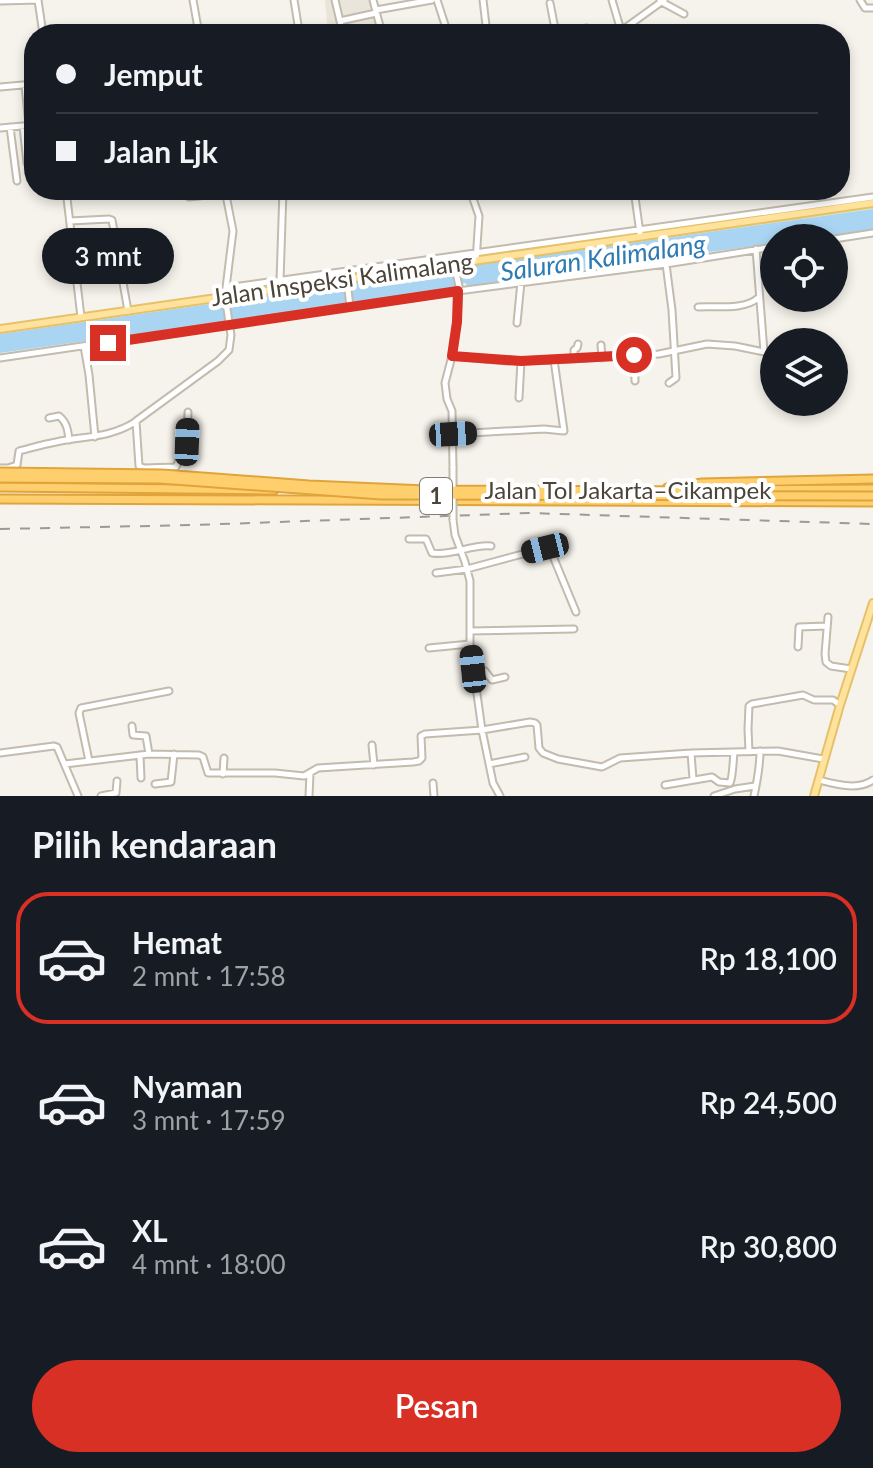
<!DOCTYPE html>
<html lang="id">
<meta charset="utf-8">
<style>
:root{--surface:#171b24;--page:#242831;--text:#f1f3f6;--muted:#9ea1a6;--line:#363941;--accent:#d93025}
body{margin:0;font-family:Lato,sans-serif;background:var(--page);color:var(--text);height:100vh;display:flex;flex-direction:column;font-size:30px;white-space:nowrap}
*{box-sizing:border-box;margin:0}
p{font-size:26px;color:var(--muted)}
.icon{flex:none;width:44px;height:44px;fill:none;stroke:currentColor;stroke-width:2;stroke-linecap:round;stroke-linejoin:round}
.map{position:relative;height:796px;overflow:hidden}
.details{display:flex;flex-direction:column;background:var(--surface);flex:1}
.details>*{flex:none}
.top-card{position:absolute;left:24px;top:24px;width:826px;height:176px;border-radius:32px;box-shadow:0 4px 12px #0003;display:grid;align-content:center;height:176px;padding:0 32px;background:var(--surface)}
.controls{position:absolute;left:760px;top:224px;display:grid;gap:16px}
.controls a{display:grid;place-items:center;width:88px;height:88px;border-radius:50%;background:var(--surface);box-shadow:0 4px 12px #0003;font-size:40px}
.end{position:absolute;width:36px;height:36px;margin:-18px;border:10px solid #d93025;background:#fff;box-shadow:0 0 0 4px #fff}
.from{border-radius:50%}
.bubble{position:absolute;height:56px;border-radius:28px;background:var(--surface);box-shadow:0 4px 12px #0003;font-size:26px;font-weight:600;line-height:56px;text-align:center}
.car{position:absolute;width:24px;height:48px;margin:-24px -12px;border-radius:10px;box-shadow:0 0 6px 2px #0007;background:linear-gradient(#222 24%,#8ab4d8 0 40%,#222 0 76%,#8ab4d8 0 86%,#222 0)}
.top-card b{display:flex;align-items:center;gap:28px;height:76px;font-size:30px}
.top-card b+b{border-top:2px solid var(--line)}
.top-card i{width:20px;height:20px;background:var(--text)}
ul{padding:0;list-style:none}
li{display:flex;align-items:center;gap:24px;height:132px;margin:0 16px 12px;padding:0 16px;border:4px solid transparent;border-radius:32px}
li div{flex:1}
li b{display:block;font-size:30px}
li em{font-style:normal;font-weight:600}
li.active{border-color:var(--accent)}
li>.icon{width:72px;height:72px;stroke-width:1.5}
h2{padding:0 32px;font-size:36px;line-height:96px}
.primary-button{display:flex;gap:16px;margin-top:auto;padding:16px 32px}
.primary-button a{flex:1;height:92px;border-radius:48px;background:var(--accent);color:#fff;font-size:32px;font-weight:600;line-height:92px;text-align:center}
.map>svg:first-child{display:block}
.residential{fill:#eae5da}
.green{fill:#d2eab5}
.water{fill:#a9d4f2}
.lines{fill:none;stroke-linecap:round;stroke-linejoin:round}
.minor-casing{stroke:#c2bbae;stroke-width:9}
.major-casing{stroke:#e6c16a;stroke-width:10}
.highway-casing{stroke:#e0a43c;stroke-width:11}
.minor{stroke:#fff;stroke-width:5}
.major{stroke:#ffe39c;stroke-width:6}
.highway{stroke:#ffcf6e;stroke-width:7}
.rail{stroke:#9a9a9a;stroke-width:2;stroke-dasharray:10 10;stroke-linecap:butt}
.minor-bridge-casing{stroke:#c2bbae;stroke-width:9;stroke-linecap:butt}
.highway-bridge-casing{stroke:#e0a43c;stroke-width:11;stroke-linecap:butt}
.minor-bridge{stroke:#fff;stroke-width:5}
.highway-bridge{stroke:#ffcf6e;stroke-width:7}
.route{stroke:#d93025;stroke-width:10}
.labels{text-anchor:middle;stroke-width:8;stroke-linejoin:round;paint-order:stroke}
.shield{fill:#fff;stroke:#817c74;stroke-width:2}
.shield-label{font-size:22px;font-weight:bold;fill:#4b4439}
.street-label{font-size:24px;fill:#4b4439;stroke:#fff}
.water-label{font-size:26px;font-style:italic;fill:#2e7ab2;stroke:#fff}
</style>
<div class="map">
<svg width="873" height="796" viewBox="0 0 873 796">
<rect width="100%" height="100%" fill="#f6f3ec"/>
<!-- residential -->
<path class="residential" d="M325 0H375L381 34H328Z"/>
<!-- green -->
<path class="green" d="M873 203V209L467 266 462 271H456L453 269 0 333V329Z"/>
<!-- water -->
<path class="water" d="M873 209V229L811 238H774V243L468 286 465 283 456 285 454 289 0 353V334L453 269 456 271H462L466 266Z"/>
<g class="lines">
<defs>
<path id="minor" d="M38 0 43 34
M193 0 199 34
M294 0 299 31 297 34
M335 0 343 34
M373 0 381 30 375 34
M437 0 448 34
M483 0 487 34
M612 0 622 34
M860 0 865 8H873
M0 1 38 0
M660 1 684 14
M550 3 556 34
M376 10 432 0
M340 21 376 13
M621 31 664 0
M531 34 533 31
M556 34 587 28
M25 85 29 125
M0 87 34 84
M23 126 27 163
M10 127 17 181
M0 128 34 125
M66 190 81 317
M189 190V197L208 195 221 190
M470 190 479 216 476 261
M634 190 640 233
M70 221 109 219 112 220 128 311
M834 239 873 233
M756 249 764 352
M666 264 672 310 676 378 669 383
M280 281 283 190
M347 281 350 307
M226 288 873 197
M698 307C716 306 745 310 758 298
M517 323 521 282
M601 345 602 358
M84 346 89 375 95 437
M634 355 635 381
M452 356 507 361 554 360 659 354 707 344 735 346 774 354
M0 358 458 291 666 264 774 247
M574 359V350L577 348 578 344
M519 398 521 361
M188 412 187 442 176 467 144 468 139 466 136 421 218 361 229 350 231 335 225 296 233 231 225 190
M49 418 59 416C67 422 68 431 69 440
M453 434 544 429 564 431 554 360
M0 468H8L17 465 19 451C31 448 44 444 56 442 84 436 110 438 135 422
M453 468 452 411 447 399 445 383 452 356 457 322 459 286 454 264
M453 520 455 535 465 562 470 581V644L482 730 493 783 500 796
M409 539H426L432 553C452 556 472 544 491 546
M436 573 467 569 545 548 550 549 576 612
M828 617 825 654 826 662 831 666 851 669
M470 631 574 629
M798 647 799 627 826 626
M429 648 470 644
M473 669 485 671 492 680 505 677
M132 726 133 735 146 736 149 754
M372 745 374 765
M749 752 748 729 749 706 752 704 803 695 814 700H833L840 705
M0 753 54 746 57 747 78 796
M691 753 693 779
M140 755 141 778
M89 761 79 713 81 708 169 691
M65 764 149 754 199 755 203 757 208 773H275L304 776 318 768 413 762 419 761 422 758 421 736 425 734 482 730 530 722 535 723 537 725 539 748 543 753 558 759 602 767 620 758 691 753 778 751 823 759
M489 764 525 757
M223 774 224 758
M819 780C835 784 858 791 873 780
M433 783 434 796
M155 784 171 782 174 754
M665 785 712 777 719 782 730 783C733 777 733 760 734 753
M101 796 116 793 117 781
M309 796 310 774
M714 796 735 789 755 786
M754 796C757 782 760 767 760 751"/>
<path id="major" d="M0 329C291 289 582 244 873 203
M814 796 840 705 873 603"/>
<path id="highway" d="M0 487 274 490
M667 488 702 483 873 479
M718 490 873 489
M0 499 873 502"/>
</defs>
<!-- minor casing -->
<use href="#minor" class="minor-casing"/>
<!-- major casing -->
<use href="#major" class="major-casing"/>
<!-- highway casing -->
<use href="#highway" class="highway-casing"/>
<!-- minor -->
<use href="#minor" class="minor"/>
<!-- major -->
<use href="#major" class="major"/>
<!-- highway -->
<use href="#highway" class="highway"/>
<!-- rail -->
<path class="rail" d="M0 529 195 525 529 513 873 524"/>
<defs>
<path id="minor-bridge" d="M453 468V520"/>
<path id="highway-bridge" d="M0 472 162 474 309 485 426 490 721 491
M0 478 160 479 381 495 873 496"/>
</defs>
<!-- minor-bridge casing -->
<use href="#minor-bridge" class="minor-bridge-casing"/>
<!-- highway-bridge casing -->
<use href="#highway-bridge" class="highway-bridge-casing"/>
<!-- minor-bridge -->
<use href="#minor-bridge" class="minor-bridge"/>
<!-- highway-bridge -->
<use href="#highway-bridge" class="highway-bridge"/>
</g>
<g class="lines">
<!-- route -->
<path class="route" d="M108 343 458 291 457 322 452 356 521 361 634 355"/>
</g>
<g class="labels">
<!-- shield labels -->
<rect class="shield" x="420" y="478" width="32" height="36" rx="6"/>
<g class="shield-label">
<text x="436" y="504">1</text>
</g>
<!-- street labels -->
<g class="street-label">
<text transform="translate(342 280) rotate(-8)" y="8">Jalan Inspeksi Kalimalang</text>
<text x="628" y="499">Jalan Tol Jakarta–Cikampek</text>
</g>
<!-- water labels -->
<g class="water-label">
<text transform="translate(603 258) rotate(-8)" y="9">Saluran Kalimalang</text>
</g>
</g>
</svg>
<div class="controls">
<a><svg class="icon" aria-label="locate" viewBox="0 0 24 24"><circle cx="12" cy="12" r="6"/><path d="M12 2v4M12 18v4M2 12h4M18 12h4"/></svg></a>
<a><svg class="icon" aria-label="layers" viewBox="0 0 24 24"><path d="M12 4l9 5-9 5-9-5zM3 14l9 5 9-5"/></svg></a>
</div>
<i class="end from" style="left:634px;top:355px"></i>
<i class="end" style="left:108px;top:343px"></i>
<div class="bubble" style="left:42px;top:228px;width:132px">3 mnt</div>
<i class="car" style="left:453px;top:434px;rotate:87deg"></i>
<i class="car" style="left:187px;top:442px;rotate:2deg"></i>
<i class="car" style="left:545px;top:548px;rotate:256deg"></i>
<i class="car" style="left:473px;top:669px;rotate:354deg"></i>
<div class="top-card">
<b><i class="from"></i>Jemput</b>
<b><i></i>Jalan Ljk</b>
</div>
</div>
<section class="details">
<h2>Pilih kendaraan</h2>
<ul>
<li class="active"><svg class="icon" aria-label="car" viewBox="0 0 24 24"><path d="M5 17H2v-5l4-1 3-4h7l3 4 3 1v5h-3M9 17h6M6 11h13"/><circle cx="7" cy="17" r="2"/><circle cx="17" cy="17" r="2"/></svg><div><b>Hemat</b><p>2 mnt · 17:58</p></div><em>Rp 18,100</em></li>
<li><svg class="icon" aria-label="car" viewBox="0 0 24 24"><path d="M5 17H2v-5l4-1 3-4h7l3 4 3 1v5h-3M9 17h6M6 11h13"/><circle cx="7" cy="17" r="2"/><circle cx="17" cy="17" r="2"/></svg><div><b>Nyaman</b><p>3 mnt · 17:59</p></div><em>Rp 24,500</em></li>
<li><svg class="icon" aria-label="car" viewBox="0 0 24 24"><path d="M5 17H2v-5l4-1 3-4h7l3 4 3 1v5h-3M9 17h6M6 11h13"/><circle cx="7" cy="17" r="2"/><circle cx="17" cy="17" r="2"/></svg><div><b>XL</b><p>4 mnt · 18:00</p></div><em>Rp 30,800</em></li>
</ul>
<div class="primary-button"><a>Pesan</a></div>
</section>
